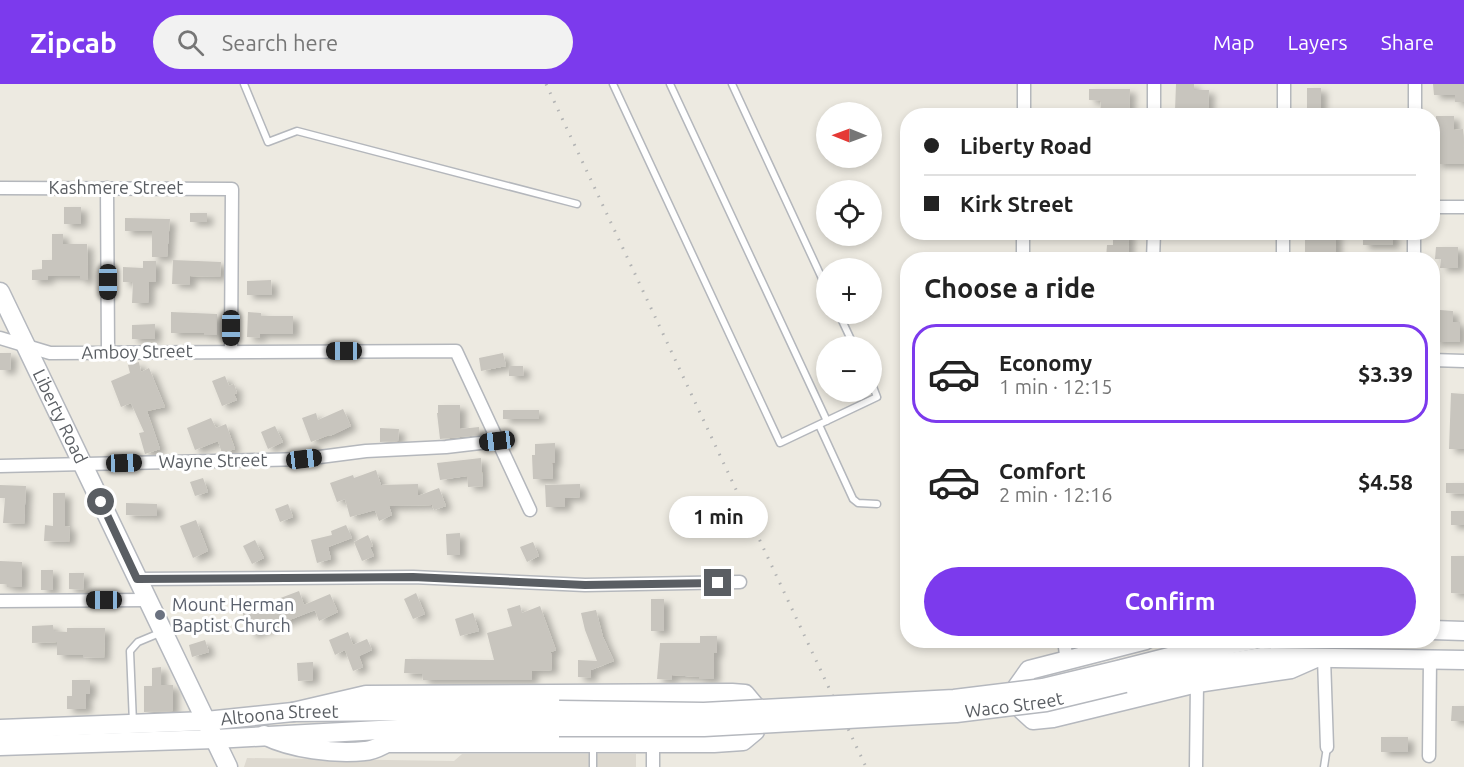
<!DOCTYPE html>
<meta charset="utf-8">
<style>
:root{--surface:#fff;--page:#f2f2f2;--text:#222;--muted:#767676;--line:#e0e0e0;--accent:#7c3aed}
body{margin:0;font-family:Ubuntu,sans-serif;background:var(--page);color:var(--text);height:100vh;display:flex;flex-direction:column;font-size:22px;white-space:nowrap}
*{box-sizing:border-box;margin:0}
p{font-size:20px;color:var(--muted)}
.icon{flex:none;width:33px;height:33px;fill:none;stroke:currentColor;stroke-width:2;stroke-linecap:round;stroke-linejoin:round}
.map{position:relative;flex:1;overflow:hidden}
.panel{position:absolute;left:900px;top:168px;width:540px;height:396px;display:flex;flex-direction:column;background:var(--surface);border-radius:24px;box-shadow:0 3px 9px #0003}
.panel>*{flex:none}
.top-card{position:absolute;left:900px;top:24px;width:540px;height:132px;border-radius:24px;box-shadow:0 3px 9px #0003;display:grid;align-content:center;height:132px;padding:0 24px;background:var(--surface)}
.needle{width:39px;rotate:271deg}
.controls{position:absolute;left:816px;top:18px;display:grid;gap:12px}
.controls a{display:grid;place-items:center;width:66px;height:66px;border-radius:50%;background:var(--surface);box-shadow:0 3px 9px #0003;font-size:30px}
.end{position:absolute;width:27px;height:27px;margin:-14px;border:8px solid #5a5e63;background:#fff;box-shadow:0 0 0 3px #fff}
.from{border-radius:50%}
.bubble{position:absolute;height:42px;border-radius:21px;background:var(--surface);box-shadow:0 3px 9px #0003;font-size:20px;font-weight:700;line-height:42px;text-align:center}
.car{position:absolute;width:18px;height:36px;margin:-18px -9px;border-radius:8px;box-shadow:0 0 4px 2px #0007;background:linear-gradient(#222 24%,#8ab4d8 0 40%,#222 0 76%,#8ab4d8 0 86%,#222 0)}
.top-card b{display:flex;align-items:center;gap:21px;height:57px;font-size:22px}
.top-card b+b{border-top:2px solid var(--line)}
.top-card i{width:15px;height:15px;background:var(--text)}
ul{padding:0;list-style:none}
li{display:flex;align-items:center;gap:18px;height:99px;margin:0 12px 9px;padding:0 12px;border:3px solid transparent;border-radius:24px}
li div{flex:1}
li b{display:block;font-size:22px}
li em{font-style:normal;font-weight:700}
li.active{border-color:var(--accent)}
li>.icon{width:54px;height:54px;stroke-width:1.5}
h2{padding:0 24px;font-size:27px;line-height:72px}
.button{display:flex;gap:12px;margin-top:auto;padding:12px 24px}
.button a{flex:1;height:69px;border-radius:36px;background:var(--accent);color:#fff;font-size:24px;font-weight:700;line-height:69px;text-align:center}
header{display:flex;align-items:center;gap:36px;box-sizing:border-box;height:84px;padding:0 30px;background:var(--accent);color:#fff}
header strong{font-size:28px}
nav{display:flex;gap:33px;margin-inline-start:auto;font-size:21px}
.search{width:420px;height:54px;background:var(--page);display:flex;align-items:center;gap:15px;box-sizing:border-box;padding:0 21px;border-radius:33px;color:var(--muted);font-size:22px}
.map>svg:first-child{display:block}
.education{fill:#ddd9d0}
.building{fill:#c8c5be;filter:url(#shadow)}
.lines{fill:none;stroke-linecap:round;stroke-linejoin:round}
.service-casing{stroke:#b4b7bc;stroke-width:9}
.minor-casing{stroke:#b4b7bc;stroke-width:15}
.secondary-casing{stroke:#b5b8be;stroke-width:21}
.service{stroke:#fff;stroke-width:6}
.minor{stroke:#fff;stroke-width:12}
.secondary{stroke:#fff;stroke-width:18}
.rail{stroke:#b3b4b4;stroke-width:3;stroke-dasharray:1.5 8;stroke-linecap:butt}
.secondary-bridge-casing{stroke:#b5b8be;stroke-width:21;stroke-linecap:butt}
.secondary-bridge{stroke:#fff;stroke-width:18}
.route{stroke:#5a5e63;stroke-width:8}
.worship-dot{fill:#6b7280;stroke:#fff;stroke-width:2}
.labels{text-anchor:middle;stroke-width:6;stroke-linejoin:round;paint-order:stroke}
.street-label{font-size:18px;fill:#5a5e63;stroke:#fff}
.worship-label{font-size:18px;fill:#5b616d;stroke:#fff;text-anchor:start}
</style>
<header>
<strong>Zipcab</strong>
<div class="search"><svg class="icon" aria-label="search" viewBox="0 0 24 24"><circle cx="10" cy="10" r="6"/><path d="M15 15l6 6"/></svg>Search here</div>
<nav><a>Map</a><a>Layers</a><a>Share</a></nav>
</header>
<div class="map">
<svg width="1464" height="683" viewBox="0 0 1464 683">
<defs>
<filter id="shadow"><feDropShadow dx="6" dy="4" stdDeviation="3" flood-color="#0004"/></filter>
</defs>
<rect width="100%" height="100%" fill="#edeae1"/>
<!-- education -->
<path class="education" d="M462 670H636V683H244L247 674 454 677Z"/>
<!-- building -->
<path class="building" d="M1176 0H1194V6H1209L1208 28 1175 27Z
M1433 0H1464V18H1455V11H1434Z
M1307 4H1321V32H1307Z
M1089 5H1130L1129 32H1100L1101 17 1089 16Z
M1436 32H1454V46L1463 45 1464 80H1436Z
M64 123H81V140H64Z
M190 129H207V138H190Z
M125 134 170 135 167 173H152V147H125Z
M1113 148H1129L1128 176 1106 175 1107 161H1113Z
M1305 148H1336V176H1305Z
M1363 148H1393V161H1363Z
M52 150H63V160H87L88 196H80V192H48V196H32V186L42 185V176H52Z
M1436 163H1458V184H1440L1441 175H1435Z
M173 176 221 178 220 193 190 192V201L172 200Z
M143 177H156V198H149L148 219H132L133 198H123V183L143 184Z
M271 196 272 211H247V197Z
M1440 226 1453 227V238H1460V258H1434V238H1440Z
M171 228 217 230V251H204V249H171Z
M248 228 261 229V232H293V250H260V254L247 253Z
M155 240V255H132V241Z
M0 269H11L10 286H0Z
M503 269 506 282 481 287 479 274Z
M139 278 141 288 149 284 165 323 147 327 160 365 145 370 139 349 144 348 131 319 121 323 111 297 130 289 128 281Z
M509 282H523L524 292H509Z
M225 292 229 302 234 300 237 309 234 310 237 316 222 322 212 297Z
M1451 309 1464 310V365H1449Z
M438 321H460V345L479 343 480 351 440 355 437 329H438Z
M343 325 351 342 330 352 329 351 311 358 302 334 316 329 318 336Z
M503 326H539V335H503Z
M211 334 216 344 226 340 235 365 222 369 218 357 195 366 187 344Z
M275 342 283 358 268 365 261 348Z
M380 344 399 345 398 357 380 358Z
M555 359V379H552L553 395H533L532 371H535V360Z
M481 374 483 402 468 403 467 392 440 396 437 379Z
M376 386 381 401 418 400V412L439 404 446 422 434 426 432 421 389 422 392 431 379 437 375 426 350 433 345 415 337 418 330 399 353 391 354 394Z
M203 394 208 408 195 412 190 398Z
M1446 399H1464V410L1446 409Z
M580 400V413L565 414V423H546L545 401Z
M0 401 26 402 24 440 3 439 5 414H0Z
M53 409H65V442L70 443 69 458 44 457 45 441 53 442Z
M126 419 157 420V432L126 431Z
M288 420 293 433 280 438 275 425Z
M1451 427H1464V441H1451Z
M196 436 208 467 193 474 180 442Z
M346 441 352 454 328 463 331 475 317 479 311 456 332 451 331 447Z
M460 449V471H447L446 450Z
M368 451 373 462 370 463 374 472 362 477 354 458Z
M255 456 264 474 252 480 243 462Z
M533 458 539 472 527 478 520 463Z
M1451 472H1464V510L1451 509Z
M0 477 22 478V503H7V500H0Z
M41 486H53V506H41Z
M69 489H84L83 506 69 505Z
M299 507 304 521 330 510 338 528 319 537 315 526 251 551 241 525 261 518 262 521Z
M416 509 425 530 413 535 404 515Z
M651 515H664V547H651Z
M520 521 522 529 540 522 556 566 551 568 552 586 532 587V596H423L422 590 404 589 405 575 494 576 487 549 512 542 507 525Z
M596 526 603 553 614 577 591 586V594L578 593V576L597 577 585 546 581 529Z
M473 529 479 547 460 552 455 535Z
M53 541 54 547 67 548V544H105L104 574 83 573V571H57V558L32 559V542Z
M348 548 353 561 367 555 372 566 359 572 363 583 353 587 345 566 335 571 329 556Z
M700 552H717V569H714V595H699V593L672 591V596L657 595 660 559H700Z
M205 556 209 568 192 573 189 561Z
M313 578V596L298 597 297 579Z
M161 583V601H173V627L144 628V602H152V584Z
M72 596H90V610H86V625H67V612H72Z
M1452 622H1464V637H1451Z
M1381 653H1408V668H1381Z"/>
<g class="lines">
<defs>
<path id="service" d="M244 0 268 58 297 47 577 120
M613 0 780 359 877 313 872 300
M670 0 827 337
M732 0 826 203
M839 230 854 262
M819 341 853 415 858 419 877 420
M133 639 130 567 138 558 162 548
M593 662V683
M1324 683 1327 663"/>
<path id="minor" d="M1024 32V0
M1154 32V0
M1284 32V0
M1415 32V0
M0 104 232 105 231 267
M107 104 108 268
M1432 123H1464
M1023 148V176
M1153 176 1154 148
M1283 176V148
M1414 176V148
M0 254 50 269 456 267 530 426
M1432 276 1464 277
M0 382 304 375 366 367 446 363 497 357
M137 495 413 493 585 501 740 498
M0 517 147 516
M1064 556 1067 578
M1324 574 1327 663
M1429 672 1430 576
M653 683V651
M1196 683 1197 599"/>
<g id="secondary">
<path id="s1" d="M0 208 228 683"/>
<path d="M1432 546 1464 547"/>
<path d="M1146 556 1029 586 1017 603 1022 626 1033 636 1053 634 1197 599 1291 585 1316 574"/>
<path d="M1122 585 1185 569 1254 556"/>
<path d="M1125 599 1188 585 1262 573 1464 576"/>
<path id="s2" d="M0 645 206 637 293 628 559 626"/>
<path d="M264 651C292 665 334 670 365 667 373 667 381 662 387 659H714L743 657 755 647V622L745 610 732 609 366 611 293 628"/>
<path d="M0 662 215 655 435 643H559"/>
</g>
</defs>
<!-- service casing -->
<use href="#service" class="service-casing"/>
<!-- minor casing -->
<use href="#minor" class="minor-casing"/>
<!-- secondary casing -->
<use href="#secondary" class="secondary-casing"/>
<!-- service -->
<use href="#service" class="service"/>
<!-- minor -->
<use href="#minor" class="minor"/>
<!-- secondary -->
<use href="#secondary" class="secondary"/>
<!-- rail -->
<path class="rail" d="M546 0 866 683"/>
<defs>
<g id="secondary-bridge">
<path d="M559 626 704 628 954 615 1043 604 1122 585"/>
<path id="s3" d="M559 643H704L956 629 1046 618 1125 599"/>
</g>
</defs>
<!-- secondary-bridge casing -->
<use href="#secondary-bridge" class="secondary-bridge-casing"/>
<!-- secondary-bridge -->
<use href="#secondary-bridge" class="secondary-bridge"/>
</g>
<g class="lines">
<!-- route -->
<path class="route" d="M101 418 137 495 413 493 585 501 718 499"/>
</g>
<!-- markers -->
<circle class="worship-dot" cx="160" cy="531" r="6"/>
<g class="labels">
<!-- street labels -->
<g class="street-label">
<text x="116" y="110">Kashmere Street</text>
<text transform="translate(137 268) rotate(-1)" y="6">Amboy Street</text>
<text dy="6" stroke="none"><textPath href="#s1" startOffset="138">Liberty Road</textPath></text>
<text transform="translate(213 377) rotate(-1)" y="6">Wayne Street</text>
<text dy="6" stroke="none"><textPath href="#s3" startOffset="456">Waco Street</textPath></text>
<text dy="6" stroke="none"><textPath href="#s2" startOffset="280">Altoona Street</textPath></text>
</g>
<!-- worship labels -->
<g class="worship-label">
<text x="172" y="527">Mount Herman<tspan x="172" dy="21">Baptist Church</tspan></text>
</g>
</g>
</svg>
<div class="controls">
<a><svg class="needle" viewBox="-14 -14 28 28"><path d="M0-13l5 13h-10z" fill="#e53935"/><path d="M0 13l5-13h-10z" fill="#767676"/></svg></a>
<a><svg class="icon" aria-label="locate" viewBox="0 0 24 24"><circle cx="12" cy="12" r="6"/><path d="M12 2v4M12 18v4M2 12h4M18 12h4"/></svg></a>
<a>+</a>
<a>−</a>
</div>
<i class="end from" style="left:101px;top:418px"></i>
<i class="end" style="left:718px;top:499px"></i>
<div class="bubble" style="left:669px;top:412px;width:99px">1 min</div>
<i class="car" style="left:108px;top:198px;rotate:180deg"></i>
<i class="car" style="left:231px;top:244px;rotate:180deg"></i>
<i class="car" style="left:344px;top:267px;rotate:270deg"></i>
<i class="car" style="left:497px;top:357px;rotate:263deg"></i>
<i class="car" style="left:304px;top:375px;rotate:83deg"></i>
<i class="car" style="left:124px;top:379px;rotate:88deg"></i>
<i class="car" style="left:104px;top:516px;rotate:270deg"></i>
<div class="top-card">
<b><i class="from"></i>Liberty Road</b>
<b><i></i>Kirk Street</b>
</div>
<section class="panel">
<h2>Choose a ride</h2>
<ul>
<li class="active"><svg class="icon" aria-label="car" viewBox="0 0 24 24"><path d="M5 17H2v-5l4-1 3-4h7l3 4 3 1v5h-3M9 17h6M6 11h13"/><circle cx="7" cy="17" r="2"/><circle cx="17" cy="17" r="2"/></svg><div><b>Economy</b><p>1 min · 12:15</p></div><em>$3.39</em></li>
<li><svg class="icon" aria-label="car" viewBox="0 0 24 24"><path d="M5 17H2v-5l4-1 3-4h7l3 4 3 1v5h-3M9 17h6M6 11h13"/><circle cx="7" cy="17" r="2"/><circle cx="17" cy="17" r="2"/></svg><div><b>Comfort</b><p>2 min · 12:16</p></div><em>$4.58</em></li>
</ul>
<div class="button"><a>Confirm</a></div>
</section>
</div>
